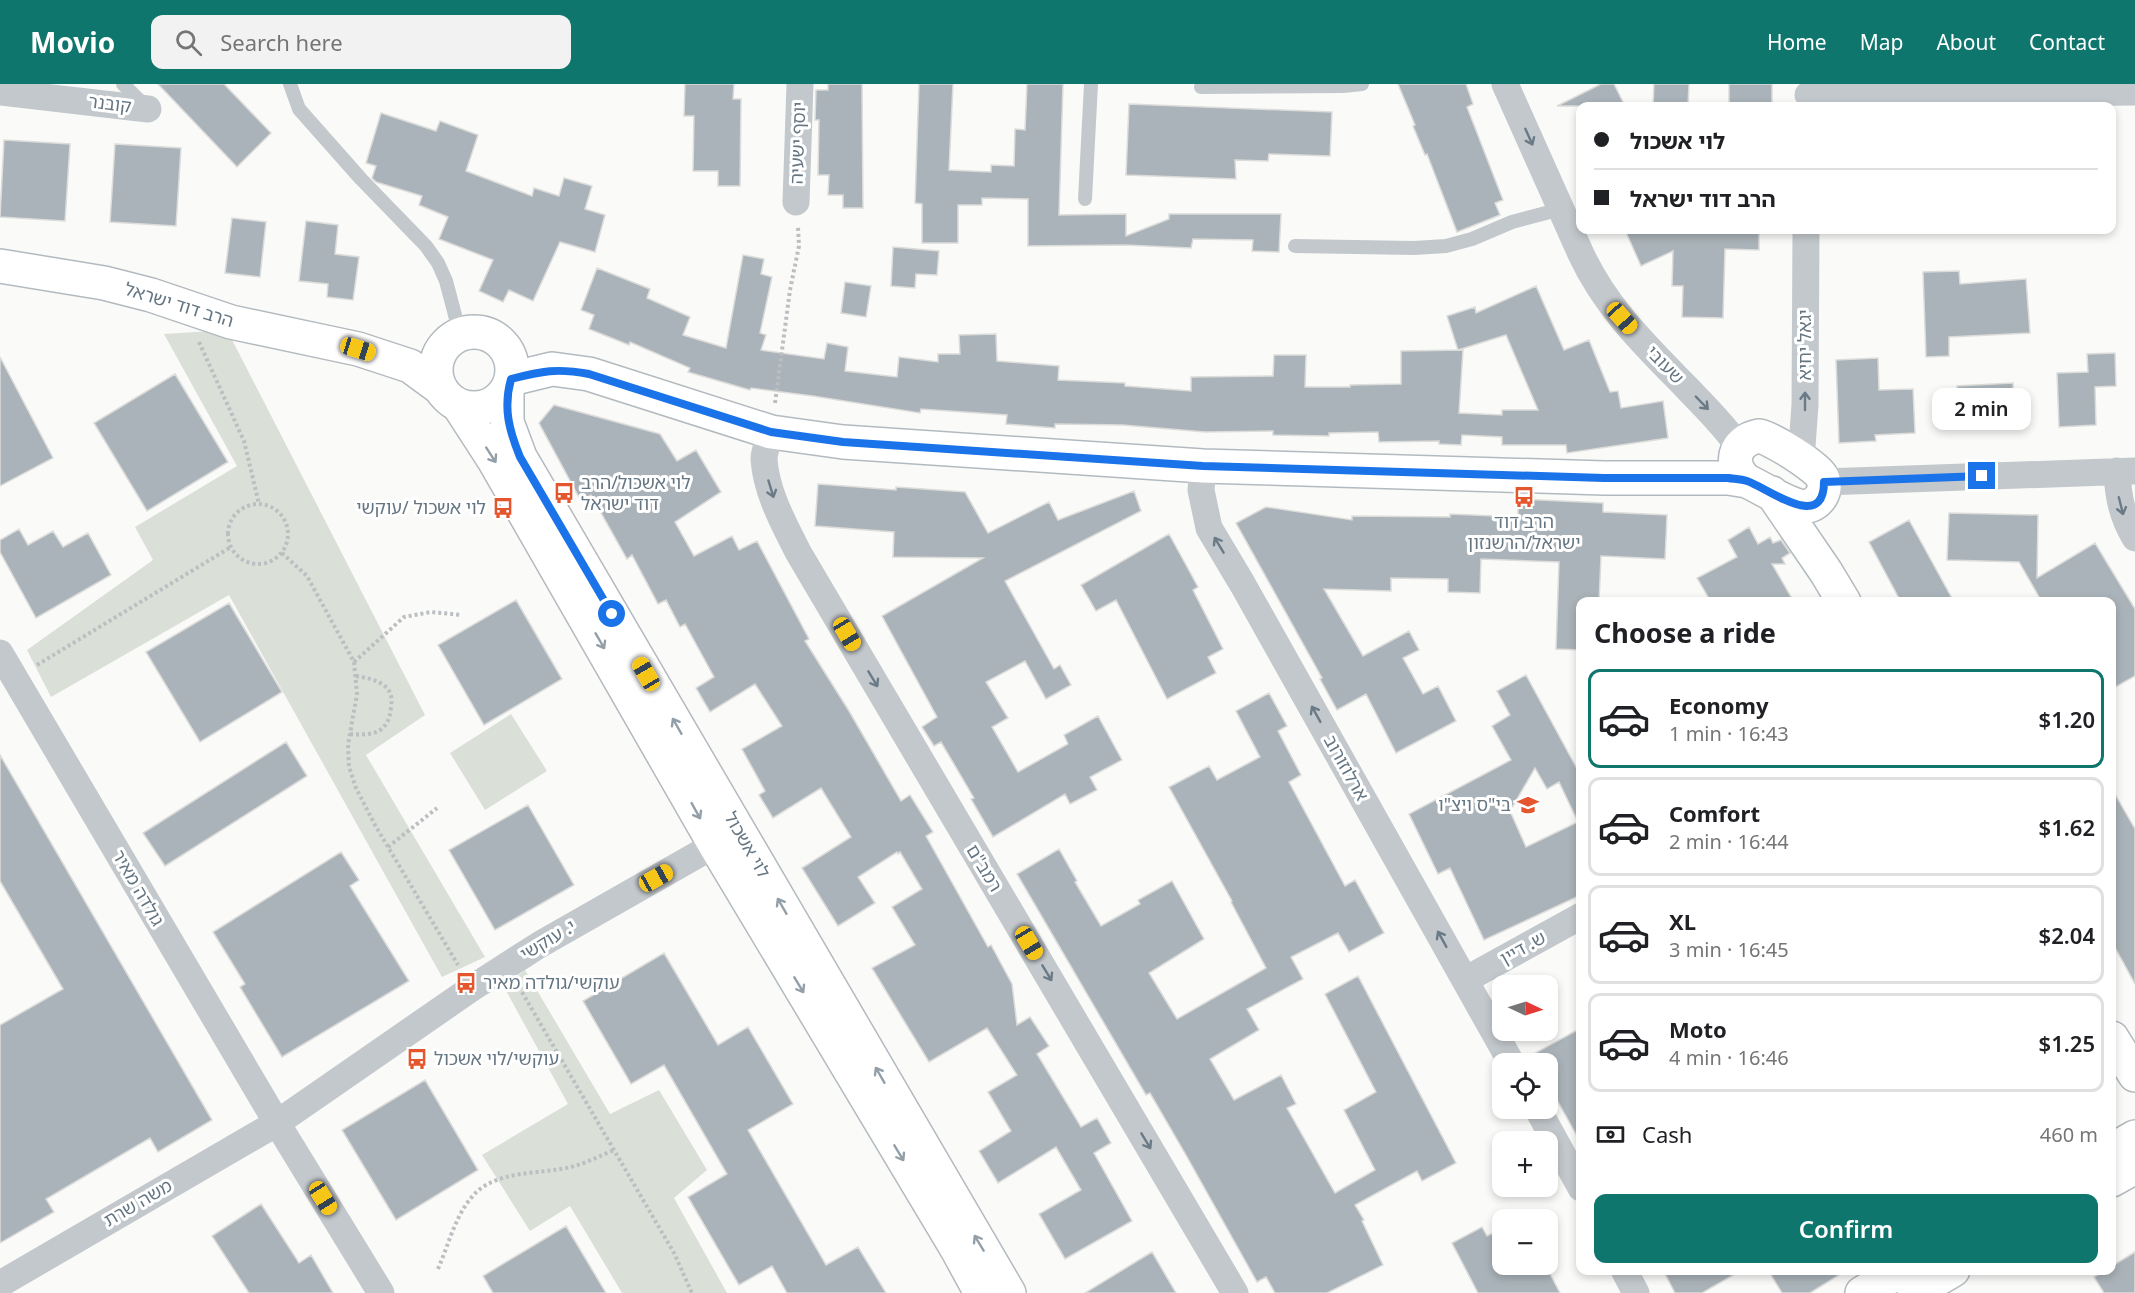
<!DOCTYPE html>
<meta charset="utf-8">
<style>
:root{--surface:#fff;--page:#f2f2f2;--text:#202124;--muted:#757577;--line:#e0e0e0;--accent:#0f766e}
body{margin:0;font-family:"Noto Sans","Noto Sans Hebrew",sans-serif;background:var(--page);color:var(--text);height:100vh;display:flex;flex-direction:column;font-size:22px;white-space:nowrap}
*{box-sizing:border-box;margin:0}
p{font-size:20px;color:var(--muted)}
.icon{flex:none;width:33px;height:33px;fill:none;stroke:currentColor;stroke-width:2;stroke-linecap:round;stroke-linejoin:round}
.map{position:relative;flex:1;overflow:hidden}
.details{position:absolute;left:1576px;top:513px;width:540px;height:678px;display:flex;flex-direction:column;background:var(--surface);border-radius:12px;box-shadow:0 3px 9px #0003}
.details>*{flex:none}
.banner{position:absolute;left:1576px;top:18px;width:540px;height:132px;border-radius:12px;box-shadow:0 3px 9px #0003;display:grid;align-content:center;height:132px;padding:0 18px;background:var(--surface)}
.needle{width:39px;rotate:94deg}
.buttons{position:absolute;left:1492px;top:891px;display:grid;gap:12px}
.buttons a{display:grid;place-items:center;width:66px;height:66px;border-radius:12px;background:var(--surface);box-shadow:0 3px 9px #0003;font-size:30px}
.end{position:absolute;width:27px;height:27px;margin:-14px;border:8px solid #1a73e8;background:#fff;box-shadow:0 0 0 3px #fff}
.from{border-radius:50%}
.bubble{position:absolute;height:42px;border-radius:12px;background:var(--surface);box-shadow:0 3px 9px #0003;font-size:20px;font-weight:600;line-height:42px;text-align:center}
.car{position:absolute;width:18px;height:36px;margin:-18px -9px;border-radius:8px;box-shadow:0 0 4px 2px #0007;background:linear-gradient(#f5c518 24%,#345 0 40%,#f5c518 0 76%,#345 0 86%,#f5c518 0)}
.banner b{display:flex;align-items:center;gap:21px;height:57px;font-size:22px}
.banner b+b{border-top:2px solid var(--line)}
.banner i{width:15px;height:15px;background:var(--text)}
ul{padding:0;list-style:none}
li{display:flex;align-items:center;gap:18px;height:99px;margin:0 12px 9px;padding:0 6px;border:3px solid var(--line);border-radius:12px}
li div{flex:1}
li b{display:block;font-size:22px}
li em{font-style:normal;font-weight:600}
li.selected{border-color:var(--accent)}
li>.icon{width:54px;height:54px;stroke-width:1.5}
h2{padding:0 18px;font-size:27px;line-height:72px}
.pay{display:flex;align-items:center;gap:15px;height:66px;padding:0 18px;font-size:22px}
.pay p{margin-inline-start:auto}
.action{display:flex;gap:12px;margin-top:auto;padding:12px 18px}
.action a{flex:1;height:69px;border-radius:12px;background:var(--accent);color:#fff;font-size:24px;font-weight:600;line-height:69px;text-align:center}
header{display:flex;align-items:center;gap:36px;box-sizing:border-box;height:84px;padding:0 30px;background:var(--accent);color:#fff}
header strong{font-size:28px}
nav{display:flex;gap:33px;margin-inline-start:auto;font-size:21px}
.search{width:420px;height:54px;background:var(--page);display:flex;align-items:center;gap:15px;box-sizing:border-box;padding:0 21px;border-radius:12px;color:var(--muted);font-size:22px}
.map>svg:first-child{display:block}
.green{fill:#dadfd7}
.building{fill:#aab3b9;stroke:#dcdcda;stroke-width:1.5;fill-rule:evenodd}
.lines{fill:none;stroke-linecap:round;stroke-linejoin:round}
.secondary-casing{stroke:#b3babf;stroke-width:36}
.path{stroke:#bbbfc2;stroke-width:4;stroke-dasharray:3 3;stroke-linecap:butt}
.lane{stroke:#c3c8cc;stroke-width:14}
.street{stroke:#c3c8cc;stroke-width:27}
.secondary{stroke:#fff;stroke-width:33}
.oneway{stroke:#6a7a87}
.oneway2{stroke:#939fa8}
.route{stroke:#1a73e8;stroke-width:8}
.labels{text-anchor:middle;stroke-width:6;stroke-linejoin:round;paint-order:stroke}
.street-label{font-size:18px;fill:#657683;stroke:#fff}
.poi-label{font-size:18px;fill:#657683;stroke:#fff;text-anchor:start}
</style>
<header>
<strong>Movio</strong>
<div class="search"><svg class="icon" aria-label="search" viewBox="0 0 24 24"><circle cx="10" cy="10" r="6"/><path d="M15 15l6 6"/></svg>Search here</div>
<nav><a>Home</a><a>Map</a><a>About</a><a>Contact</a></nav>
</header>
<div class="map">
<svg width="2135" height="1209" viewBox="0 0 2135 1209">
<rect width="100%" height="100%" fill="#fafaf8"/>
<!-- green -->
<path class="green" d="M227 246 425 631 366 671 485 873 442 893 229 511 51 613 27 566 153 476 135 443 237 382 164 250Z
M511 630 547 687 485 726 450 669Z
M525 886 610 1030 659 1006 707 1086 674 1114 727 1209H622L570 1122 530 1147 482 1071 568 1020 504 903Z"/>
<!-- building -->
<path class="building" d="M158 0H224L271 49 237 83Z
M685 0H734L733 15H741L740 102H718V87H693L694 32H684Z
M828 0H862L863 124H843V111H828L829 91H818L819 36H815L816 6H828Z
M919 0H953L949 86 991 88V81L1014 82 1015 45 1025 46 1027 0H1063L1059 131 1126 130V152L1169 135V130H1281L1279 168 1252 167 1253 156 1193 155 1191 164 1126 161 1028 162V115L982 114V121H958V159H922V120L915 119Z
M1398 0H1466L1473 20 1467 23 1503 116 1495 119 1500 131 1457 148 1427 70 1425 71 1413 42 1415 41Z
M1601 0H1614L1625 22H1557Z
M1654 0H1689L1688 22H1653Z
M1729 0H1772V22H1729Z
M1129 20 1332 28 1330 72 1269 70 1268 77 1235 76 1236 95 1126 91Z
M381 29 436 47 440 37 478 51 466 87 532 112 534 104 559 112 564 94 592 102 585 125 605 131 595 168 560 158 533 217 509 206 503 218 479 207 493 176 439 155 448 133 419 121 422 112 376 98 372 94 376 82 366 79Z
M4 56 70 60 65 137 0 133Z
M115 60 181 64 176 142 110 138Z
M232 134 266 138 260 193 225 189Z
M306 137 338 141 335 170 359 173 353 216 327 213 328 200 299 197Z
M1625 146H1759V166L1725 165 1723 234 1682 233 1683 202H1672L1673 167 1641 182Z
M893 163 939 167 937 191 916 190 915 204 891 202Z
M743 171 764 175 761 190 772 193 760 249 766 251 761 266 824 275 827 259 848 263 845 287 897 293 899 273 938 278V270H960L959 251 996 250 997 277 1059 282 1058 296 1125 299V302L1191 307V293L1273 292 1274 271H1306L1305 303H1350V301L1401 300V267L1463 266 1459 329 1502 331V326H1538L1506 251 1458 266 1447 232 1475 223 1476 229 1536 202 1564 266 1589 256 1610 308 1618 307 1621 324 1663 317 1668 354 1567 369 1566 361H1502V353L1462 351 1461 361 1439 360V357L1379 358 1378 348 1329 349V352L1273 351V347L1205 348 1123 341 1055 340V344L1006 340 1007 331 921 325 920 329 813 312 751 304 750 306 688 288 690 284 630 258 629 261 589 245 594 231 581 226 597 184 650 205 647 214 690 233 683 251 726 264Z
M1959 187 1960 200 2026 195 2030 249 1949 253V272L1926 273 1923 188Z
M845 198 871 202 866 233 841 229Z
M2115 269 2116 302 2095 303 2096 341 2059 343 2057 289 2088 288 2087 270Z
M0 273 53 374 0 402Z
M1878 274 1879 306 1913 305 1915 349 1875 351 1876 357 1839 359 1836 276Z
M175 290 228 378 147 427 94 339Z
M2013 299 2014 334 1958 337 1957 302Z
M554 321 660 350 677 377 696 366 721 408 675 438 694 472 732 452 739 466 757 457 809 555 805 557 849 627 901 717 910 711 933 748 926 752 988 863 991 861 1012 900 1017 941 1030 933 1049 962 1037 970 1081 1043 1097 1034 1111 1059 1094 1069 1132 1137 1065 1175 1039 1130 1081 1106 1056 1063 998 1099 979 1067 1011 1047 988 1008 1017 991 987 944 929 978 872 884 915 861 892 823 922 805 900 768 898 770 897 768 858 793 875 819 838 842 802 784 851 753 821 704 773 734 759 711 765 707 742 665 782 642 755 600 710 628 696 604 714 593 685 540 680 543 666 516 658 520 632 471 627 475 591 411 581 417 539 339Z
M818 400 896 406V403L965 408 988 449 1049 418 1058 436 1134 407 1141 427 1005 497 1054 585 1060 581 1071 601 1046 615 1025 577 986 598 1008 634 992 643 1018 688 1068 660 1064 651 1098 632 1122 676 1090 693 1097 706 1070 720 1065 710 993 753 971 715 974 714 941 658 934 662 922 643 937 633 882 532 983 474 893 473 894 448 815 442Z
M1518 415 1603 419V428L1667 431 1665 475 1601 472 1599 518H1581V566L1556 565 1559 478 1481 475 1480 509 1448 508V495L1391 494V507L1324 505 1363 572 1409 547 1419 566 1403 574 1423 610 1438 602 1456 637 1396 669 1366 610 1337 626 1320 595 1322 594 1236 439 1266 423 1352 436V432L1450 433V430L1518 433Z
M1949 429 2038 431 2037 494 2095 459 2135 525V592L2112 605V518H2042L2019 478 1947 476Z
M1909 436 1954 518H1901L1886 490 1869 458Z
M1749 443 1758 460 1770 453 1773 459 1781 456 1790 469 1782 474 1785 480H1772L1794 518H1711L1697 494 1737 473 1728 456Z
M19 445 28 461 53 447 63 463 88 449 111 491 36 534 0 468V456Z
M1169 450 1198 503 1193 506 1223 565 1208 573 1216 589 1167 615 1116 516 1096 527 1081 501Z
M516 516 562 595 484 641 438 561Z
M229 519 282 608 200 658 146 568Z
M1526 591 1581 692V811L1484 856 1450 784 1438 790 1409 730 1511 676 1492 642 1510 631 1497 607ZM1535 684 1547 705 1559 698 1578 738 1526 763 1510 727Z
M1269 609 1287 642 1278 647 1301 691 1289 698 1345 802 1355 796 1384 849 1349 868 1338 849 1291 873 1303 895 1247 925 1259 946 1210 975 1234 1016 1281 991 1296 1020 1287 1024 1335 1109 1375 1086 1344 1026 1376 1008 1325 910 1358 892 1456 1079 1422 1097 1417 1087 1355 1121 1364 1136 1362 1137 1383 1181 1327 1209H1275L1266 1193 1257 1198 1186 1071 1150 1009 1146 1011 1017 790 1059 765 1077 797 1075 798 1101 842 1140 820 1138 816 1172 797 1204 855 1149 889 1177 935 1266 884 1231 818 1232 817 1169 703 1209 682 1217 696 1260 673 1236 627Z
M286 658 307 692 165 782 143 749Z
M0 671 212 1036 158 1068 150 1054 46 1115 54 1128 0 1159V941L63 905 0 797Z
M2112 705 2135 745V900L2112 858Z
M528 721 574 801 495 846 449 766Z
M341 768 359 796 350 802 409 897 282 973 240 903 245 900 213 848Z
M664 869 718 961 748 943 793 1020 748 1046 826 1181 858 1163 886 1209H787L772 1182 739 1201 688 1113 727 1090 664 981 631 1000 583 917Z
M1581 944V1059L1548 1000V980H1528L1526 974Z
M425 996 478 1086 396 1136 342 1046Z
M261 1120 299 1179 311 1171 333 1209H249L212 1152Z
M566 1142 606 1209H493L483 1192Z
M1482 1143 1487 1152 1503 1144V1180H1545L1560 1209H1478L1452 1159Z
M1152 1168 1176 1209H1085L1147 1171Z
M2135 1168V1209H2104L2094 1193 2105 1186H2112V1182Z
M1663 1186H1742L1702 1209H1675Z
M1768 1186H1847L1810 1209H1782Z"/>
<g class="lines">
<defs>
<path id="secondary" d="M0 182 104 199 151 211 231 238 358 265 410 282 440 304
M436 286a38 38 0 1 1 76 0a38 38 0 1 1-76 0Z
M511 295 552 285 589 290 771 348 843 358 1203 382 1604 394H1728L1747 397
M507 306V338L520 373 1009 1209
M459 322 494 376 715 761 957 1165 981 1209
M1759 352C1771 354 1816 382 1822 393 1830 408 1815 426 1799 422 1781 417 1764 405 1747 397 1728 381 1733 357 1759 352Z
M1772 409 1826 488 1844 518
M2112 954 2135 991
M2112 1066 2135 1053
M2112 1096 2135 1083
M1862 1209 1902 1186
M1914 1209 1953 1186"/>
</defs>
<!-- secondary casing -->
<use href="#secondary" class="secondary-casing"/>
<!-- path -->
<path class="path" d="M199 258 244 357 259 420
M775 319 790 206 799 162 798 143
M228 450a30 30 0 1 1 60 0a30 30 0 1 1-60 0Z
M282 469 307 492 354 578 357 610 348 661 349 683 356 704 375 741 458 881
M354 578 404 533 431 528 462 531
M37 581 231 463
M350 650C373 652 389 649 391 623 392 616 392 610 387 604 379 596 367 594 356 592
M388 763 437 724
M519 903 674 1169 692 1209
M438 1185C448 1162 455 1133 471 1114 494 1085 538 1091 571 1083 586 1079 600 1072 614 1066"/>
<!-- lane -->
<path class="lane" d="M123 0 144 21
M290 0 299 25 361 95 426 162 438 179 446 197 460 250
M1201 3 1343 2 1362 0
M1085 115 1091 0
M1295 162 1414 164 1446 162 1472 155 1512 138 1561 125"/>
<!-- street -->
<path class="street" d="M1505 0 1581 170C1606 224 1646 262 1687 304 1705 323 1724 341 1739 363
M0 8 148 25
M1808 11 2135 8
M796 118 800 0
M771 348C769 356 764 367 764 375 766 408 784 440 798 468L1235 1209
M1801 376 1805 321 1806 146
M1203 382 1201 406 1209 444 1243 501 1512 980
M2117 387C2118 413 2122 432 2135 454
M1824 398 2135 387
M0 569 277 1039 381 1209
M1465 896 1581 832
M1537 1024 1581 1104
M1624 1186 1636 1209
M0 1200 277 1039 472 904 539 861 732 751"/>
<!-- secondary -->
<use href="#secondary" class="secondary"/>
</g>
<!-- one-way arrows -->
<defs><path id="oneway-shaft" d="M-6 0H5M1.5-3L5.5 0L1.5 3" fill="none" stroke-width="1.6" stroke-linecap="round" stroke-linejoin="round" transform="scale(1.5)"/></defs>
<g class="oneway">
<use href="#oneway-shaft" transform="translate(1529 53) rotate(66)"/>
<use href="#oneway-shaft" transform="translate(1805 317) rotate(-90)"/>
<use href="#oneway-shaft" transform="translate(1702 319) rotate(46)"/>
<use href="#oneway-shaft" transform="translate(771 405) rotate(73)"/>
<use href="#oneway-shaft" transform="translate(2121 422) rotate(76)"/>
<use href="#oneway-shaft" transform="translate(1219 461) rotate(-121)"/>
<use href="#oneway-shaft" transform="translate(873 595) rotate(59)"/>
<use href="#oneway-shaft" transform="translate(1316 630) rotate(-119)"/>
<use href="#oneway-shaft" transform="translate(1442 855) rotate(-119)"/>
<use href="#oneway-shaft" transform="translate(1047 889) rotate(59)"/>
<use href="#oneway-shaft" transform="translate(1146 1057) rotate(59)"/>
</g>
<g class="oneway2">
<use href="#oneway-shaft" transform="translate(491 371) rotate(57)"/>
<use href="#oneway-shaft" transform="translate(600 557) rotate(60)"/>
<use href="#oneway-shaft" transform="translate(677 642) rotate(-120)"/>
<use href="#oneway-shaft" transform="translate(696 727) rotate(61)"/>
<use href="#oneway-shaft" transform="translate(782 822) rotate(-120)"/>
<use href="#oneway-shaft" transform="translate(799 901) rotate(59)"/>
<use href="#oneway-shaft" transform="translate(880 991) rotate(-120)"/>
<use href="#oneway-shaft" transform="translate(899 1069) rotate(59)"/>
<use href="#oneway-shaft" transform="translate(979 1159) rotate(-121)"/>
</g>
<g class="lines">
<!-- route -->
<path class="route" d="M612 530 520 373C509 346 503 324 511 295 542 287 557 284 589 290L771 348 843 358 1203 382 1604 394H1728C1734 395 1741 395 1747 397 1768 404 1824 449 1824 398L1982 392"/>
</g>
<!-- icons -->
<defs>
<symbol id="bus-bare" viewBox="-9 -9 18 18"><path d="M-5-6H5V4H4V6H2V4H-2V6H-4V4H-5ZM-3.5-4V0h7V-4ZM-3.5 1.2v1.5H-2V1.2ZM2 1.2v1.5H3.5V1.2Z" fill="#e4572e" stroke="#fff" stroke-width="2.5" paint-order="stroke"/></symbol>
<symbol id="school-bare" viewBox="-9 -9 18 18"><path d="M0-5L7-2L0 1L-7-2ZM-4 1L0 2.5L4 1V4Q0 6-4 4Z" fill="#e4572e" stroke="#fff" stroke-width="2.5" paint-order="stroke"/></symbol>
</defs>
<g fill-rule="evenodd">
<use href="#bus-bare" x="549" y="394" width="30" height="30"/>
<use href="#bus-bare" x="1509" y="398" width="30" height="30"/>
<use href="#bus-bare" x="488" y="409" width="30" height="30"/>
<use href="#school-bare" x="1513" y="706" width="30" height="30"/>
<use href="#bus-bare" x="451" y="884" width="30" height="30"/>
<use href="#bus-bare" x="402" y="960" width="30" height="30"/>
</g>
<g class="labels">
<!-- street labels -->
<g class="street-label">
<text transform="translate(110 20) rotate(7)" y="6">קובנר</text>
<text transform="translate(798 59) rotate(-88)" y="6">יוסף ישעיה</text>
<text transform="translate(179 221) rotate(17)" y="6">הרב דוד ישראל</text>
<text transform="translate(1805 261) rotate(-90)" y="6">יגאל יחיא</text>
<text transform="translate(1665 281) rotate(46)" y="6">שעובי</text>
<text transform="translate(1346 684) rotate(61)" y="6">ארלוזורוב</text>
<text transform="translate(747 761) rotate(60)" y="6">לוי אשכול</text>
<text transform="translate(984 784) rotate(59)" y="6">רמב"ם</text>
<text transform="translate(138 804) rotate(60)" y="6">גולדה מאיר</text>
<text transform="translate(548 856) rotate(-31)" y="6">י. עוקשי</text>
<text transform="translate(1523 864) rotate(-29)" y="6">ש. דיין</text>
<text transform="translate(138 1119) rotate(-30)" y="6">משה שרת</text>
</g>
<!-- poi labels -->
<g class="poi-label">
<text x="581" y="405">לוי אשכול/הרב<tspan x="581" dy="21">דוד ישראל</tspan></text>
<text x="486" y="430" text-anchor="end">לוי אשכול /עוקשי</text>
<text x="1524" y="444" text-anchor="middle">הרב דוד<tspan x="1524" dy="21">ישראל/הרשנזון</tspan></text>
<text x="1511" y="727" text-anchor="end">בי"ס ויצ"ו</text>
<text x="483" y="905">עוקשי/גולדה מאיר</text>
<text x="434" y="981">עוקשי/לוי אשכול</text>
</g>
</g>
</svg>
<div class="buttons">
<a><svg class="needle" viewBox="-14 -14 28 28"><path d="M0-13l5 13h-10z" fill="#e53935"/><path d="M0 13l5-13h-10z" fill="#757577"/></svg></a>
<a><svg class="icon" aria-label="locate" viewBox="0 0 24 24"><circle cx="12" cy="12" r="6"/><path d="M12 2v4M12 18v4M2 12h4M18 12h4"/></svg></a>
<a>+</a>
<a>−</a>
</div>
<i class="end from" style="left:612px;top:530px"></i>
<i class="end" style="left:1982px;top:392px"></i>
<div class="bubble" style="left:1932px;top:304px;width:99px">2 min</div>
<i class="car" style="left:1622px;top:234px;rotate:138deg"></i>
<i class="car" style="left:358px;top:265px;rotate:107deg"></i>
<i class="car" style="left:847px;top:550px;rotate:149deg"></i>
<i class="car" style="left:646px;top:590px;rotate:330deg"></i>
<i class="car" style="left:656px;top:794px;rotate:61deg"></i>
<i class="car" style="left:1029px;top:859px;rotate:149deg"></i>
<i class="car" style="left:323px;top:1114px;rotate:148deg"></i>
<div class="banner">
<b><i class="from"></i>לוי אשכול</b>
<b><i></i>הרב דוד ישראל</b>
</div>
<section class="details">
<h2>Choose a ride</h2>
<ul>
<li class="selected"><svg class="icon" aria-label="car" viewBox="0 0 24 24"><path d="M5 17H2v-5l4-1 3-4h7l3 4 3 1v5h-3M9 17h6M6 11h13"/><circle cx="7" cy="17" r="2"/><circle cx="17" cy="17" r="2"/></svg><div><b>Economy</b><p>1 min · 16:43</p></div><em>$1.20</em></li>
<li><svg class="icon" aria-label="car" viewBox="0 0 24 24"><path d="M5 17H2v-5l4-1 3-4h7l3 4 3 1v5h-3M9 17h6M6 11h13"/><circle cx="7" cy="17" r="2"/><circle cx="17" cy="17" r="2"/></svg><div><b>Comfort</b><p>2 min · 16:44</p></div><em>$1.62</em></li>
<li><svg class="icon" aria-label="car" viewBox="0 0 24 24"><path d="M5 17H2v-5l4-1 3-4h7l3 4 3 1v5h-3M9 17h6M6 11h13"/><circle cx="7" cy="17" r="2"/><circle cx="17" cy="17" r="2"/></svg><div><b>XL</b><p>3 min · 16:45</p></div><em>$2.04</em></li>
<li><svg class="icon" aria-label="car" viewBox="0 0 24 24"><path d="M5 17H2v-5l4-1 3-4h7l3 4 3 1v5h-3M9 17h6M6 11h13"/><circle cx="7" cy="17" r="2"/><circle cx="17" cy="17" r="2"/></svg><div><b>Moto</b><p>4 min · 16:46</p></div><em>$1.25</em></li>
</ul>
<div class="pay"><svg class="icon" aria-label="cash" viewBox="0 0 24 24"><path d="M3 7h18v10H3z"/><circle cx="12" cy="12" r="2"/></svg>Cash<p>460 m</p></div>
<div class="action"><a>Confirm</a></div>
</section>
</div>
